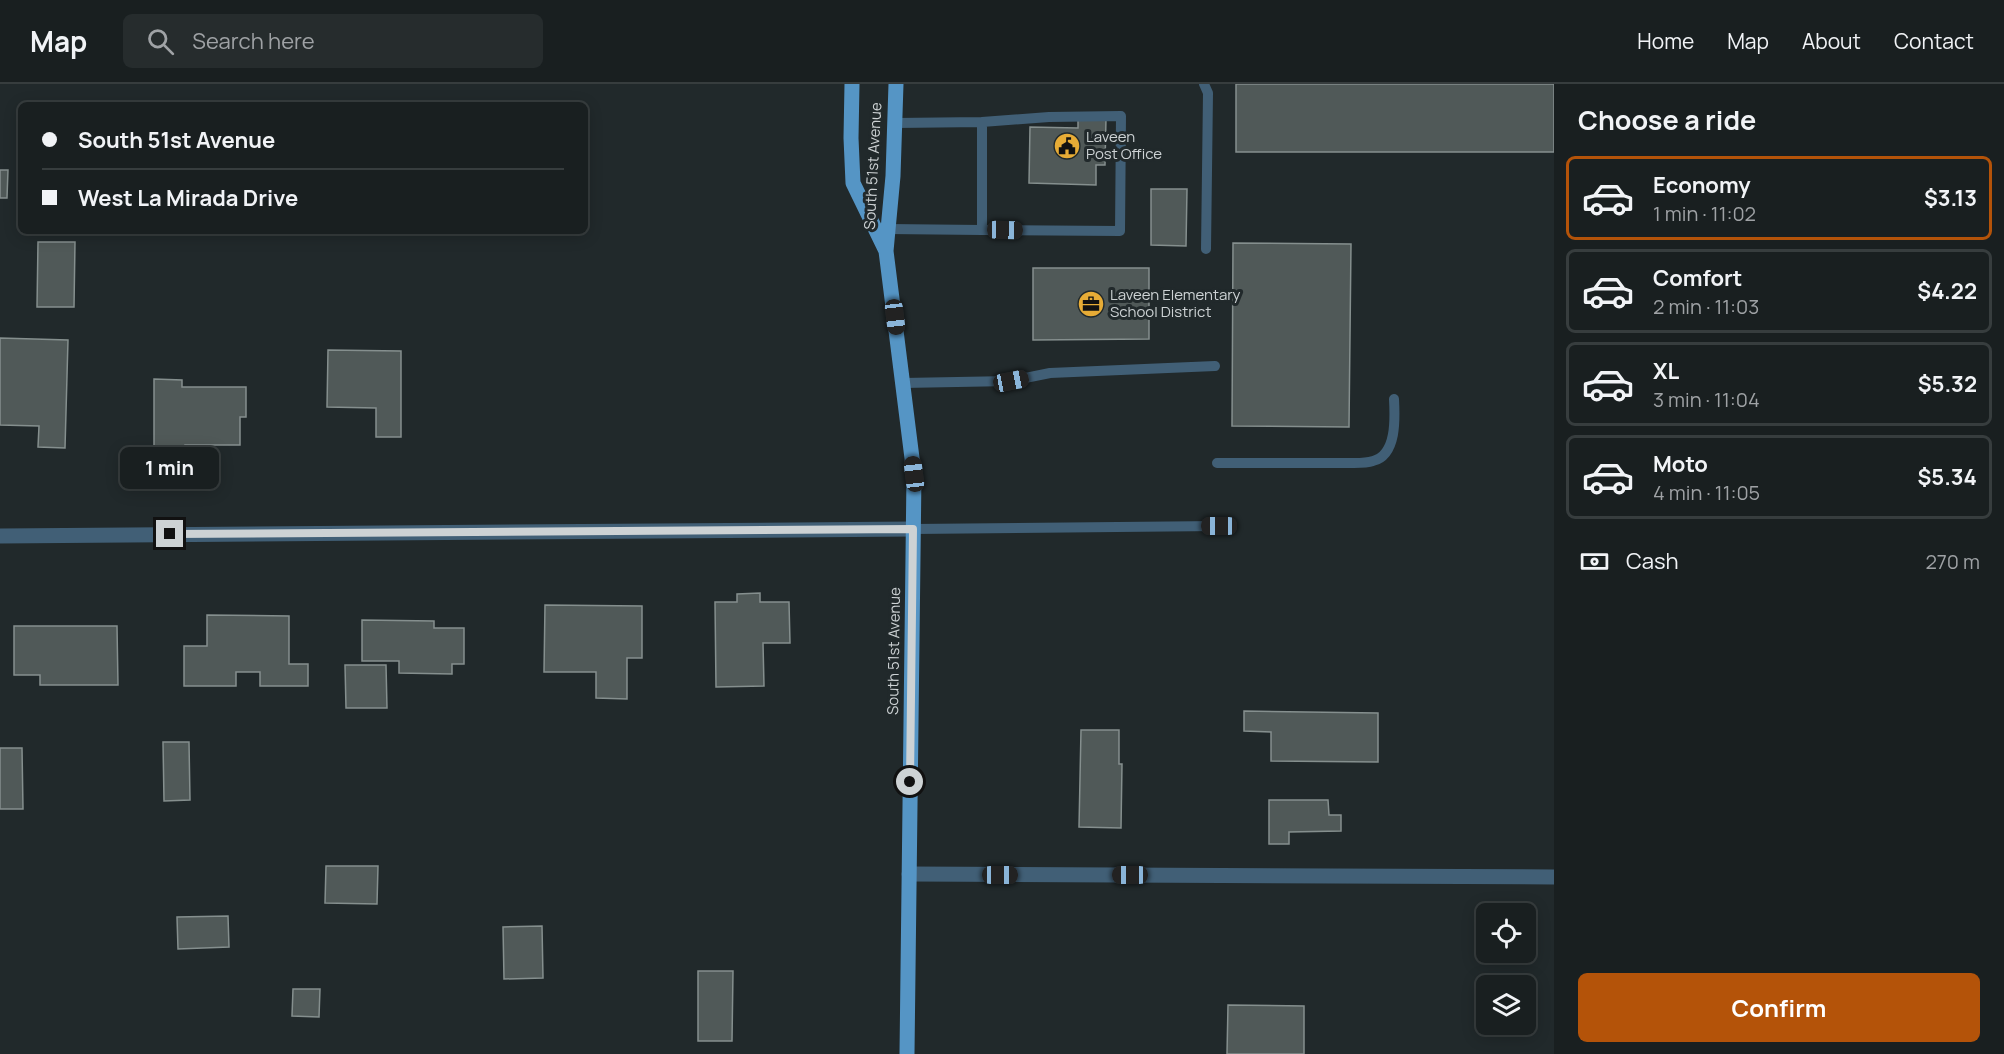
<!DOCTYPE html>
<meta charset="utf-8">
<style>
:root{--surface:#191f20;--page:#262c2d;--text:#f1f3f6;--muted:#9fa2a5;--line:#373d3e;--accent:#b45309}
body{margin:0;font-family:Manrope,sans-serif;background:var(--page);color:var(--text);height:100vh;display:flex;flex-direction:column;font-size:22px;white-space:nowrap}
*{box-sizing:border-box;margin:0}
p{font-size:20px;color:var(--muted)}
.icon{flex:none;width:33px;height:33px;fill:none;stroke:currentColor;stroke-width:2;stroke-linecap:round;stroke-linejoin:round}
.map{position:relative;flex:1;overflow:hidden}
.details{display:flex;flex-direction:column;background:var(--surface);width:450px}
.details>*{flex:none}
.hud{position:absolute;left:18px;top:18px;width:570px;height:132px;border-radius:9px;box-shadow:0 3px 15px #0003,0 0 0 2px var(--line);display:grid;align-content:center;height:132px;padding:0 24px;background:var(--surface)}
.controls{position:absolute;left:1476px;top:819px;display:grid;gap:12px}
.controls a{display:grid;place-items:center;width:60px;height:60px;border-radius:9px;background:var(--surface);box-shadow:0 3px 15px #0003,0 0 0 2px var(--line);font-size:30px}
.end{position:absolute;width:27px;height:27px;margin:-14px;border:8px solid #cdd2d4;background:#111;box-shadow:0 0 0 3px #111}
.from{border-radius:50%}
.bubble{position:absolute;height:42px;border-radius:9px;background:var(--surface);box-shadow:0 3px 15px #0003,0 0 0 2px var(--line);font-size:20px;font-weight:700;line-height:42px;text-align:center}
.car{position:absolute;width:18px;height:36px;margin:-18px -9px;border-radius:8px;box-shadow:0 0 4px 2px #0007;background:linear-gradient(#222 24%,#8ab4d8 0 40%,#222 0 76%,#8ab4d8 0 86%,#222 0)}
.hud b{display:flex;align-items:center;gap:21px;height:57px;font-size:22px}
.hud b+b{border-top:2px solid var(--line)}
.hud i{width:15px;height:15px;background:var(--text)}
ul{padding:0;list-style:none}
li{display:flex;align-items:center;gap:18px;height:84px;margin:0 12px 9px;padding:0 12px;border:3px solid var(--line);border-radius:9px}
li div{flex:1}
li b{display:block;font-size:22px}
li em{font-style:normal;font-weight:700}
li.selected{border-color:var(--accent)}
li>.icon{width:54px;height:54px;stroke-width:1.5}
h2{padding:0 24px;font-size:27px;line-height:72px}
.pay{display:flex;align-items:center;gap:15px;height:66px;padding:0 24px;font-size:22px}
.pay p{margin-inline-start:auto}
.primary-button{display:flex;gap:12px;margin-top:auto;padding:12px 24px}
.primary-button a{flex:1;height:69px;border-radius:9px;background:var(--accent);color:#fff;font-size:24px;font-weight:700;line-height:69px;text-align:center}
header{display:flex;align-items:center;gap:36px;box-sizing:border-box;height:84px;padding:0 30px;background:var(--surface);border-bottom:2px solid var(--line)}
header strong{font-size:28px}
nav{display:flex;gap:33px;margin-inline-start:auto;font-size:21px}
.search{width:420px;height:54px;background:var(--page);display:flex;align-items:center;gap:15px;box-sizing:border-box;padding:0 21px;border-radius:9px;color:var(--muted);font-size:22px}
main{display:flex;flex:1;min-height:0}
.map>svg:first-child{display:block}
.building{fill:#505958;stroke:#858f8e;stroke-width:1.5}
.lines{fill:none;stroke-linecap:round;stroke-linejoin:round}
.service{stroke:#415f76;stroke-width:10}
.minor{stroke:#415f76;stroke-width:15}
.primary{stroke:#5595c5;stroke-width:15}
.route{stroke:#cdd2d4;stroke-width:8}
.labels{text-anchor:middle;stroke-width:6;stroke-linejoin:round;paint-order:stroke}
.poi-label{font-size:15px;fill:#cdd2d4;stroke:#21292b;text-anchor:start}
.street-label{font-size:15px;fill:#cdd2d4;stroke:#21292b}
</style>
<header>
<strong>Map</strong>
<div class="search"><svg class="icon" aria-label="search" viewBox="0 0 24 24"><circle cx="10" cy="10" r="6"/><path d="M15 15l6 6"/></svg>Search here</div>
<nav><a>Home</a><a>Map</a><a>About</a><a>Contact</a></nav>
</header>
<main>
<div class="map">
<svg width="1554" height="970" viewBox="0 0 1554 970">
<rect width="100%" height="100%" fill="#21292b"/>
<!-- building -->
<path class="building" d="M1236 0H1554V68H1236Z
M1078 34H1106L1105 81H1096V101L1029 99 1030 43 1078 44Z
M0 86H8L7 114H0Z
M1151 105H1187L1186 162 1151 161Z
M38 158H75L74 223H37Z
M1233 159 1351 160 1349 343 1232 342Z
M1033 184H1149V255L1033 256Z
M0 254 68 256 65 364 38 363 39 342 0 341Z
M328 266 401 267V353H376V324L327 323Z
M154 295 182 296V303H246V333H240V361H185V372L154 371Z
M760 509V518H789L790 559H763L764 602 716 603 715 518H737V510Z
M545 521 642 522V574H627V615L596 614V588H544Z
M207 531 289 532V580H308V602H260V588H236V602H184V562H207Z
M362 536 434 537V544H464V580H452V590L399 589V577H362Z
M14 542H117L118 601H40V591H14Z
M345 581H386L387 624H346Z
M1244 627 1378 629V678L1271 677V648L1244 647Z
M1081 646H1119V680H1122L1121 744 1079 743Z
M163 658H189L190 716 164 717Z
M0 664H22L23 725H0Z
M1269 716H1328L1329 731H1341V747L1289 748V760H1269Z
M326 782H378L377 820 325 819Z
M228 832 229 863 178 865 177 833Z
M542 842 543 894 504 895 503 843Z
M698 887H733L732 957H698Z
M293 905H320L319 933 292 932Z
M1228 921 1304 922V970H1227Z"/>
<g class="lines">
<!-- service -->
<path class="service" d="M1204 0 1208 9 1206 165
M982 38 1049 33 1121 32 1120 147 982 146
M888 145 982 146V38L896 39
M903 299 1011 297 1050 289 1215 282
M1217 379H1354C1360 379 1367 379 1373 377 1397 371 1395 334 1394 315
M913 445 1219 442"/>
<!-- minor -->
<path class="minor" d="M0 452 913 445
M909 790 1554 793"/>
<!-- primary -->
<path class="primary" d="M852 0 851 54 853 99 886 167
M896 0 893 92 886 167 914 390 907 970"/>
</g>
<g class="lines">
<!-- route -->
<path class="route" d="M170 450 913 445 910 698"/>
</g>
<!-- icons -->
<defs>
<symbol id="civic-disc" viewBox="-11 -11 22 22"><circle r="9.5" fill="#e7ac36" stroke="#21292b"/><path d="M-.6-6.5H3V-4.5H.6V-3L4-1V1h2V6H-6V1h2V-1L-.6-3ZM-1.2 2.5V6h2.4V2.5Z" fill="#111"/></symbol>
<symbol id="office-disc" viewBox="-11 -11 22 22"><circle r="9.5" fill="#e7ac36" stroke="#21292b"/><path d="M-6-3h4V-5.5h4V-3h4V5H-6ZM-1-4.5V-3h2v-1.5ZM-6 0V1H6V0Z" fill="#111"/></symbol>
</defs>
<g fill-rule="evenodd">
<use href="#civic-disc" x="1052" y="47" width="30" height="30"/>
<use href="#office-disc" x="1076" y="205" width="30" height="30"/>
</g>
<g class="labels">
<!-- poi labels -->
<g class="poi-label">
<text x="1086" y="58">Laveen<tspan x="1086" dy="17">Post Office</tspan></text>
<text x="1110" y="216">Laveen Elementary<tspan x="1110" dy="17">School District</tspan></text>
</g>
<!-- street labels -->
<g class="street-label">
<text transform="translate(873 82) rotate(-87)" y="5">South 51st Avenue</text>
<text transform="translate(894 567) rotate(-89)" y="5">South 51st Avenue</text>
</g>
</g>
</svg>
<div class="controls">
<a><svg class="icon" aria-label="locate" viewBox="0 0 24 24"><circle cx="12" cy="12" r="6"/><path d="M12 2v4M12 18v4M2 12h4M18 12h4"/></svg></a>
<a><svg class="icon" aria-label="layers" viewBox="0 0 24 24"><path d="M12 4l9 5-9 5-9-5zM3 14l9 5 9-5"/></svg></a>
</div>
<i class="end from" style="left:910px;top:698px"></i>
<i class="end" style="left:170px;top:450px"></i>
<div class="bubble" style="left:120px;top:363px;width:99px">1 min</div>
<i class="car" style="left:1005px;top:146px;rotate:91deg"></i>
<i class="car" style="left:895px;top:233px;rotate:173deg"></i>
<i class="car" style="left:1011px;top:297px;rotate:79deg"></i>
<i class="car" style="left:914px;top:390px;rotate:353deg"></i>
<i class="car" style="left:1219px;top:442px;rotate:270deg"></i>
<i class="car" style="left:1000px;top:791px;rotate:90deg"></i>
<i class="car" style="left:1130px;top:791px;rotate:270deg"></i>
<div class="hud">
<b><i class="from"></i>South 51st Avenue</b>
<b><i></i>West La Mirada Drive</b>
</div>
</div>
<section class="details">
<h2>Choose a ride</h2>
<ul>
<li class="selected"><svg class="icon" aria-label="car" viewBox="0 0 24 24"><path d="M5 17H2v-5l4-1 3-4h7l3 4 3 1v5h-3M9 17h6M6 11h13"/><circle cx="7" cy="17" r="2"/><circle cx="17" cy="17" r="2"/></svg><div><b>Economy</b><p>1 min · 11:02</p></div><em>$3.13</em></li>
<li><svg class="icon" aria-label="car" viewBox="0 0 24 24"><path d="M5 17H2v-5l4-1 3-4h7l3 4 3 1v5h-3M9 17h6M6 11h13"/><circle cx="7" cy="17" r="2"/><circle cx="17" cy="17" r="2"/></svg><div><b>Comfort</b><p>2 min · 11:03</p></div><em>$4.22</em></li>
<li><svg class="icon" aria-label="car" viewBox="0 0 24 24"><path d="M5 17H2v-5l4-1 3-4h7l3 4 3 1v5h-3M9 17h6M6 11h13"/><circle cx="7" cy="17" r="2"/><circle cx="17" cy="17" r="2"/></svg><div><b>XL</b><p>3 min · 11:04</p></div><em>$5.32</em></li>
<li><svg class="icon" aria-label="car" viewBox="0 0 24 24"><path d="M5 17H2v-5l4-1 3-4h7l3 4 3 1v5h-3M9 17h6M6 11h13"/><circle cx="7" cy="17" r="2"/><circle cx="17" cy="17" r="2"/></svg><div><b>Moto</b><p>4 min · 11:05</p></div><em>$5.34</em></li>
</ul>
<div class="pay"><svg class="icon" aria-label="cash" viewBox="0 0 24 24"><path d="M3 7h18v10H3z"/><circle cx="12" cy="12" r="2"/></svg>Cash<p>270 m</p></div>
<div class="primary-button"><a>Confirm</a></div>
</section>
</main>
